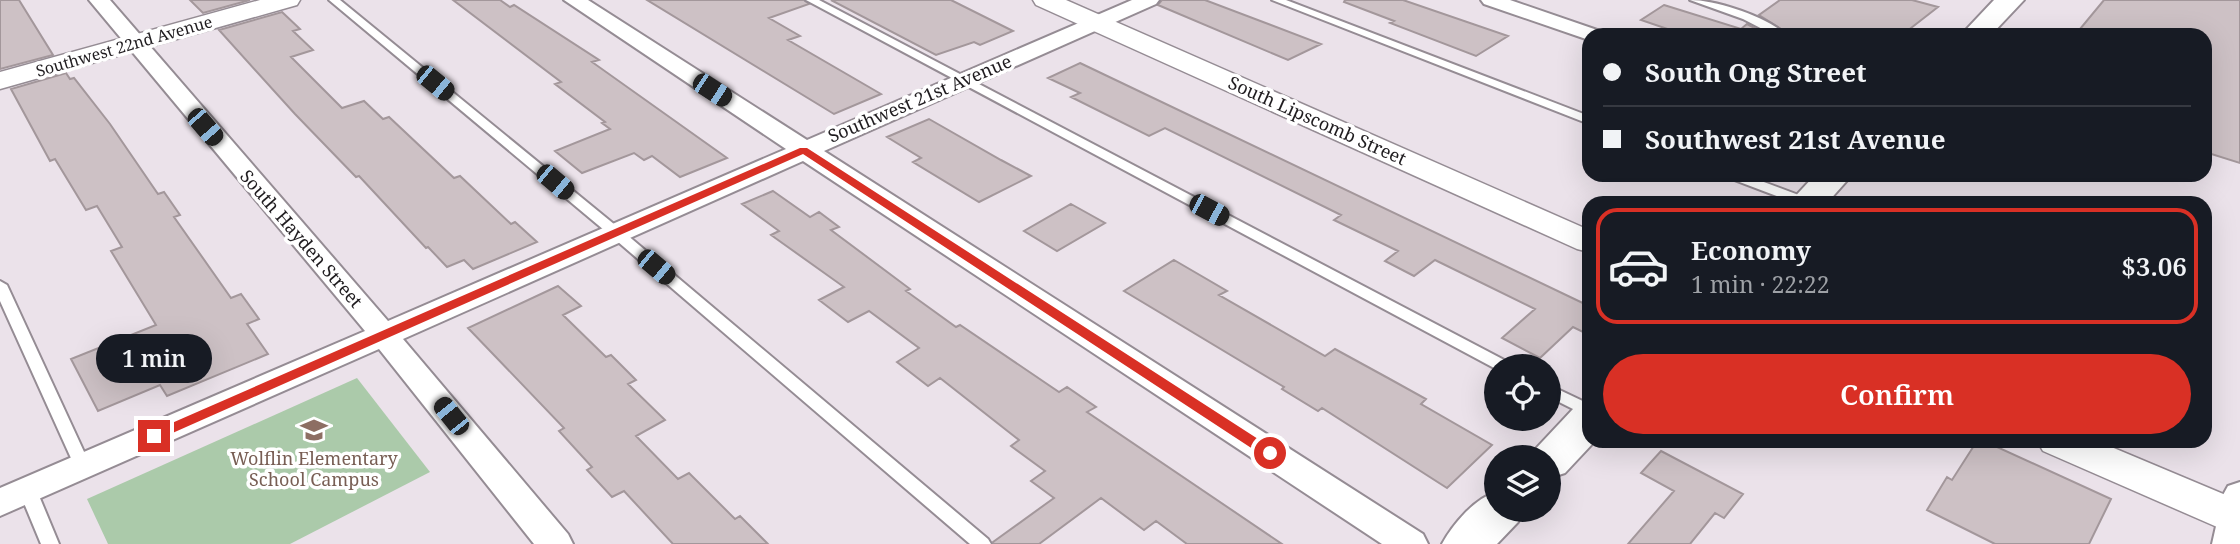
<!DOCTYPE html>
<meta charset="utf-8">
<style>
:root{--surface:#171b24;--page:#20242c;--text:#f1f3f6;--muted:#9ea1a6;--line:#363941;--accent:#d93025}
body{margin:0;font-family:"Noto Serif",serif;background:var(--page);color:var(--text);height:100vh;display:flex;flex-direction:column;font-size:26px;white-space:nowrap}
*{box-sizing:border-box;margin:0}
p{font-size:23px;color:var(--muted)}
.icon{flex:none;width:38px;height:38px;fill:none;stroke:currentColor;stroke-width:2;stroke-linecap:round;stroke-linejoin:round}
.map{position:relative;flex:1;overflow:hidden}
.details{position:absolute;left:1582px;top:196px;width:630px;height:252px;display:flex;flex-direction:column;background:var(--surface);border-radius:21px;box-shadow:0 7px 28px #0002}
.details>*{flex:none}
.banner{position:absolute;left:1582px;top:28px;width:630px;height:154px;border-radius:21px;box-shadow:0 7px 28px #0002;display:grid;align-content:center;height:154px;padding:0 21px;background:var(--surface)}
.fabs{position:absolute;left:1484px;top:354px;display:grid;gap:14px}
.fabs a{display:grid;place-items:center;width:77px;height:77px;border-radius:50%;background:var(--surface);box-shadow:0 7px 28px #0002;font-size:35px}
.end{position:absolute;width:32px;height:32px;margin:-16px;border:9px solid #d93025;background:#fff;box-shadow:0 0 0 4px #fff}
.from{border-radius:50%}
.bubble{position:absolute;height:49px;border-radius:24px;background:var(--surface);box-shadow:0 7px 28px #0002;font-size:23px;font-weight:600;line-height:49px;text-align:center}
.car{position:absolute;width:21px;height:42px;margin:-21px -10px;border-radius:9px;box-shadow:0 0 5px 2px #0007;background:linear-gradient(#222 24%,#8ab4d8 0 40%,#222 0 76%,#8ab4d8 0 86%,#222 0)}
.banner b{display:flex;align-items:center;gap:24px;height:66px;font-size:26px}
.banner b+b{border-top:2px solid var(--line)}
.banner i{width:18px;height:18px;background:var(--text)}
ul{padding:12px 0 0;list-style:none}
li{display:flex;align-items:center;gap:21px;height:116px;margin:0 14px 10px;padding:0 7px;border:4px solid transparent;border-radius:21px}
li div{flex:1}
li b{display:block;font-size:26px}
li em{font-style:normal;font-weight:600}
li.current{border-color:var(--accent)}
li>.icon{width:63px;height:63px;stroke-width:1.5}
.primary-button{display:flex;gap:14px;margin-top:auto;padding:14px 21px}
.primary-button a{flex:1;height:80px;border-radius:42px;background:var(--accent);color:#fff;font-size:28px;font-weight:600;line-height:80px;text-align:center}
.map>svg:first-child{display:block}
.green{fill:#abcaaa}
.building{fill:#cdc1c5;stroke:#a3979b;stroke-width:2}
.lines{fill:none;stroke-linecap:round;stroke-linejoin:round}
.service-casing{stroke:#958c94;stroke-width:4}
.minor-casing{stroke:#958c94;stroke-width:4}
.tertiary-casing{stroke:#958c94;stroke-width:3}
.secondary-casing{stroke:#958c94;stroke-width:4}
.service{fill:#fff;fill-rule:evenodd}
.minor{fill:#fff;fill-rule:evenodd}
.tertiary{fill:#fff;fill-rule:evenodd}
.secondary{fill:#fff;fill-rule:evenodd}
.route{fill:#d93025}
.labels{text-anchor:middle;stroke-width:7;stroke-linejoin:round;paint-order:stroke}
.far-street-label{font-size:16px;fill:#1f1c1f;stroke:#fff}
.street-label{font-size:18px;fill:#1f1c1f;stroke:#fff}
.education-label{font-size:18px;fill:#785e54;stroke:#fff}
</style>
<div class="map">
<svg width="2240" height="544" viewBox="0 0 2240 544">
<rect width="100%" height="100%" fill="#ebe2ea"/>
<!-- green -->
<path class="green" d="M357 378 430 472 290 544H108L87 499Z"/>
<!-- building -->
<path class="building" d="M0 0H19L53 55 0 69Z
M190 0H250L203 13Z
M453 0H500L510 7 514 5 599 60 592 62 727 158 680 177 652 156 644 160 634 153 582 173 555 151 610 129 602 123 605 122 555 84 561 82Z
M647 0H804L809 4 769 18 800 36 788 40 881 94 834 114Z
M831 0H951L1013 31 980 45 974 42 936 55Z
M1162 0H1205L1321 44 1288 60 1158 5Z
M1345 0H1403L1508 36 1476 56 1390 23 1394 21 1344 2Z
M1780 0H1912L1938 7 1902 35H1790L1759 15Z
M2104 0H2240V163L2205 152V35H2075Z
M1664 5 1741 29 1747 24 1768 35H1685L1641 20Z
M282 12 300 29 293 31 313 50 291 57 342 108 364 101 383 119 389 117 454 178 460 176 511 224 515 222 537 242 473 269 464 260 447 267 428 247 426 248 359 176 356 177 295 114 219 30Z
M1080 63 1589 306V335L1573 327 1540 358 1502 338 1535 309 1435 260 1414 276 1385 261 1398 251 1334 220 1341 215 1165 128 1149 136 1071 97 1080 93 1048 78Z
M66 73 70 79 74 78 110 124 158 194 164 192 180 215 174 217 231 298 241 294 259 319 247 324 268 354 167 396 160 385 98 411 71 359 156 325 111 251 122 247 97 206 86 210 55 159 50 161 11 89Z
M929 119 1001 160 1031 176 979 202 913 162 921 158 887 137Z
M773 191 810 217 819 212 839 227 831 230 910 289 906 291 956 327 960 325 1059 392 1067 387 1096 407 1087 412 1282 544H1187L1156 521 1144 530 1101 498 1039 544H994L993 542 1054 498 1031 481 1045 471 1011 446 1019 440 940 378 928 386 897 362 919 348 869 311 848 322 819 300 844 287 771 235 779 231 742 204Z
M1071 204 1105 223 1057 251 1024 231Z
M1174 260 1227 291 1219 295 1325 356 1335 349 1388 378 1426 399 1421 404 1492 445 1447 488 1322 408 1318 411 1282 389 1284 387 1124 291Z
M558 286 581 306 563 315 606 357 611 355 636 380 628 384 665 420 636 436 678 479 689 473 735 519 740 516 768 544H673L624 491 612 497 587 470 592 467 559 431 564 428 468 328Z
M1977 441H1984L2111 499 2089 544H1995L1927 510 1947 477 1952 480Z
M1661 451 1743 494 1724 518 1715 513 1690 544H1628L1674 491 1641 473Z"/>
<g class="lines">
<defs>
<path id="service" d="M329 0H340L620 229 988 539 991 544H970L610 235Z
M806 0H819L1508 362 1511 366H1496V369Z
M1272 0H1286L1589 116V124Z
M1690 0C1718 0 1766 17 1787 35H1774L1743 19Z
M1727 175H1745L1812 200 1813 203H1795L1729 178Z
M0 281 7 285 91 467 89 471 83 473 77 471 75 467 0 301Z
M1549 385 1589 404V417L1549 397Z
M28 485 34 486 37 491 59 544H41L19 491 22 486Z"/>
<path id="minor" d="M89 0H110L388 321 786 149 564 0H588L807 140 1132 0H1159L1156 4 824 151 1423 534 1428 544H1382L803 161 403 339 568 534 573 544H534L379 349 0 516V488L365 331Z
M1481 0H1510L1600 31 1603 35H1589V40L1586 39 1484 4Z
M2240 482V544H2212L2223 495 2228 486Z"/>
<path id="tertiary" d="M260 0H300L297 5 0 89V72Z
M1033 0H1066L1589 230V252L1577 249 1036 5Z
M2037 441H2097L2240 501V537L2043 451Z"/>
<path id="secondary" d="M1994 0H2024L1991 35H1961Z
M1815 175H1852L1827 203H1789Z
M1589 404V441H1595L1565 473 1549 478V457H1528L1573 409Z
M1496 492V509H1525L1518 522 1497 544H1442C1453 524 1474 499 1496 492Z"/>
</defs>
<!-- service casing -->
<use href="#service" class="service-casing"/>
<!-- minor casing -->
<use href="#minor" class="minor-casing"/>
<!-- tertiary casing -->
<use href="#tertiary" class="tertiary-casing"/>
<!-- secondary casing -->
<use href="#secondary" class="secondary-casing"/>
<!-- service -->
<use href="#service" class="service"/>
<!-- minor -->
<use href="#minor" class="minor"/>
<!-- tertiary -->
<use href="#tertiary" class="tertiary"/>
<!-- secondary -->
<use href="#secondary" class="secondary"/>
</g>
<!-- route -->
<path class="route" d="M800 148H807L1275 450V457H1265L803 154 159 439 154 441 147 436 149 433Z"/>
<!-- icons -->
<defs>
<symbol id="school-bare" viewBox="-9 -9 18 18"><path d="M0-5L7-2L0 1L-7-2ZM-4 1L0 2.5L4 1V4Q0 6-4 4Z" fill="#8d6e63" stroke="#fff" stroke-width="2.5" paint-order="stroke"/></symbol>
</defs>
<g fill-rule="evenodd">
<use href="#school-bare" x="295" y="411" width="38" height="38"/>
</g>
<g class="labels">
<!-- far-street labels -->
<g class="far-street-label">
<text transform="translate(124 46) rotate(-16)" y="6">Southwest 22nd Avenue</text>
</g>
<!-- street labels -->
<g class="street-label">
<text transform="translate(920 99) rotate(-23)" y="6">Southwest 21st Avenue</text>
<text transform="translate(1317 121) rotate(24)" y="6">South Lipscomb Street</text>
<text transform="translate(301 239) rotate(49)" y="6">South Hayden Street</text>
</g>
<!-- education labels -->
<g class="education-label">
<text x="314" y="465">Wolflin Elementary<tspan x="314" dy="21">School Campus</tspan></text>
</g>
</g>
</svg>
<div class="fabs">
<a><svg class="icon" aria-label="locate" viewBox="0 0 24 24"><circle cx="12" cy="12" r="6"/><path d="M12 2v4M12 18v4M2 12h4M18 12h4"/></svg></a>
<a><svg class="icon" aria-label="layers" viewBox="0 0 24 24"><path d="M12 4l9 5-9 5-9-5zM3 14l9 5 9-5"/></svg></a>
</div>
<i class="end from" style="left:1270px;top:453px"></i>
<i class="end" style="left:154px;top:436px"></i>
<div class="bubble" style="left:96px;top:334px;width:116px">1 min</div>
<i class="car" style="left:435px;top:83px;rotate:129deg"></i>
<i class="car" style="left:712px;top:90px;rotate:123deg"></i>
<i class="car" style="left:205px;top:127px;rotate:139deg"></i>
<i class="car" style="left:555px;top:182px;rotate:130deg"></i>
<i class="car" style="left:1209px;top:210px;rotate:118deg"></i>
<i class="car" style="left:656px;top:267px;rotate:130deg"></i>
<i class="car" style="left:451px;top:416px;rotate:321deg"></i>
<div class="banner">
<b><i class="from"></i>South Ong Street</b>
<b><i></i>Southwest 21st Avenue</b>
</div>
<section class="details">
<ul>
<li class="current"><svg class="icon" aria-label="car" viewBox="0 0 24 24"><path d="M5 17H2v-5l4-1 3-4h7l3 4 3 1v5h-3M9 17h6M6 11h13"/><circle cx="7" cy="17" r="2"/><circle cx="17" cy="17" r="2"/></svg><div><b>Economy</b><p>1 min · 22:22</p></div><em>$3.06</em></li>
</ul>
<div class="primary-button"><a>Confirm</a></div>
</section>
</div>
